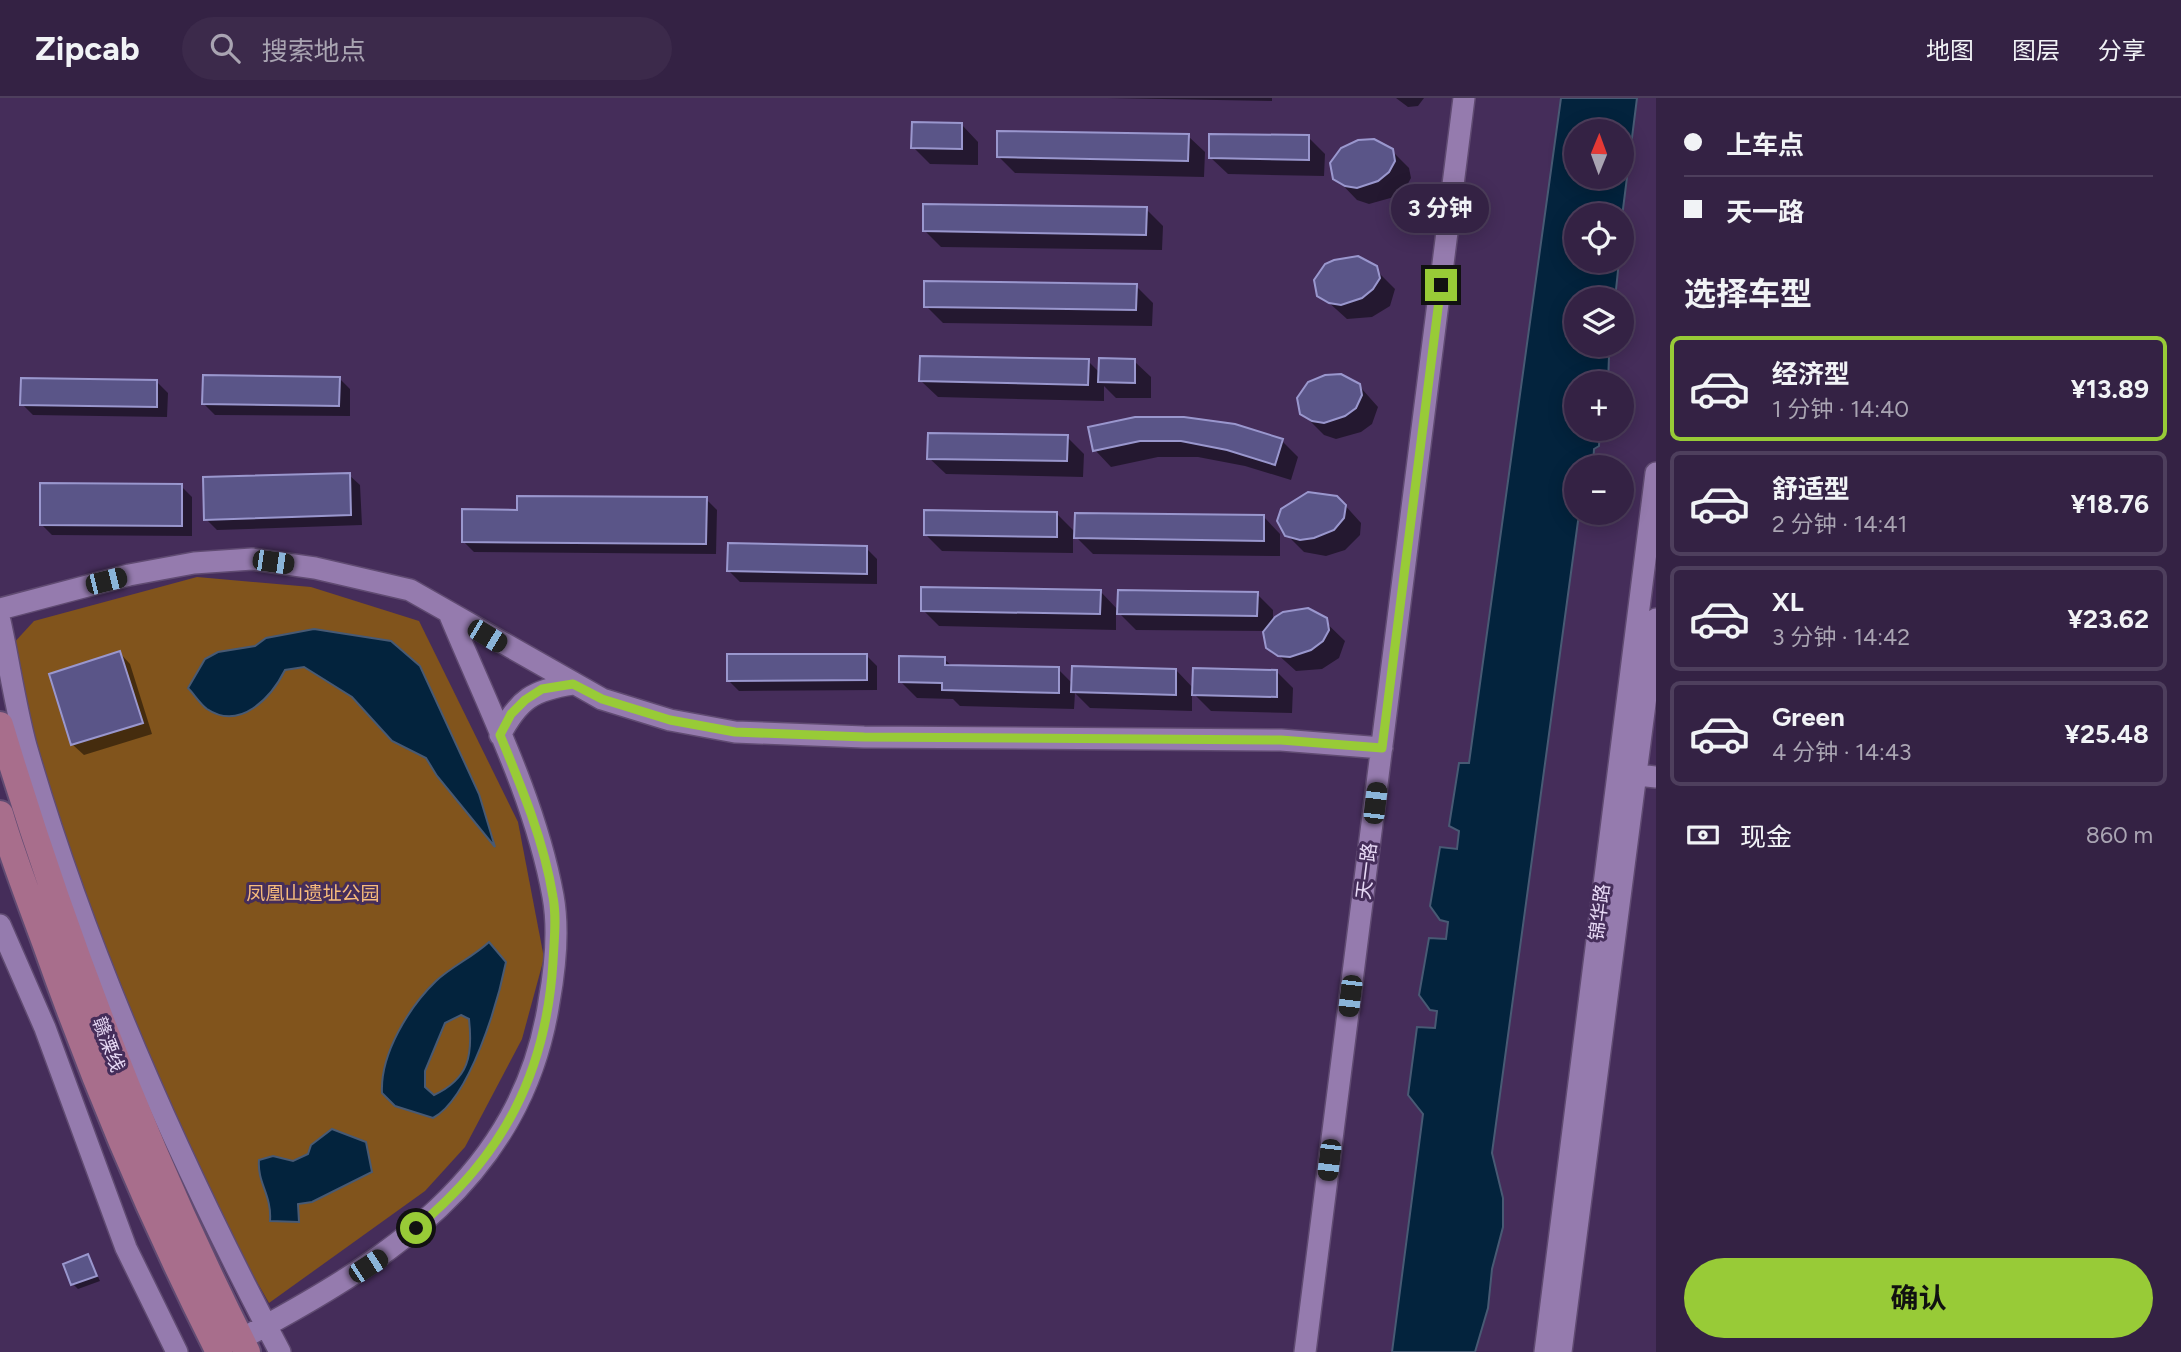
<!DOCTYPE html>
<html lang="zh">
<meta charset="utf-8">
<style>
:root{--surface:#342244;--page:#3c2a4b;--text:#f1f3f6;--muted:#a9a4b2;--line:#4e3f5d;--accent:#98cb37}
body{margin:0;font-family:Figtree,"Noto Sans SC",sans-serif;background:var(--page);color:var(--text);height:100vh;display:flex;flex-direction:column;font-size:26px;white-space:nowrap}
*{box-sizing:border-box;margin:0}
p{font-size:23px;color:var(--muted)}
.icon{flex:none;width:38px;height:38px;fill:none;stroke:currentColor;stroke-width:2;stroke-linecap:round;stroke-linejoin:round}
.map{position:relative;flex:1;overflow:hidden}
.details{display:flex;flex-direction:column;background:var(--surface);width:525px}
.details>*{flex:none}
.top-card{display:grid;align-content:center;height:154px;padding:0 28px;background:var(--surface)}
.needle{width:46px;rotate:1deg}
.controls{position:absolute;left:1564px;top:21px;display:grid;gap:14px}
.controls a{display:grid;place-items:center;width:70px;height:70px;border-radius:50%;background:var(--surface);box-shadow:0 4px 18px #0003,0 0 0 2px var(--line);font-size:35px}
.end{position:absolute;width:32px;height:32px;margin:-16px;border:9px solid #98cb37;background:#111;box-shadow:0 0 0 4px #111}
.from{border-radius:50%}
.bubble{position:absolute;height:49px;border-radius:24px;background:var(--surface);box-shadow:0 4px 18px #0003,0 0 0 2px var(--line);font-size:23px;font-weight:700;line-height:49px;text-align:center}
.car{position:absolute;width:21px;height:42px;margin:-21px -10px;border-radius:9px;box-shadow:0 0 5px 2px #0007;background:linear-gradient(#222 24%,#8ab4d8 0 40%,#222 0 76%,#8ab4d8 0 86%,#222 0)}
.top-card b{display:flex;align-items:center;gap:24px;height:66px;font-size:26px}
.top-card b+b{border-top:2px solid var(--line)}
.top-card i{width:18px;height:18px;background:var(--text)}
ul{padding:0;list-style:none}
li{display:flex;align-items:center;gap:21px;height:105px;margin:0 14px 10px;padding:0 14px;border:4px solid var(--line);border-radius:10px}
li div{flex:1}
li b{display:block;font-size:26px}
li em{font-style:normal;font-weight:700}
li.on{border-color:var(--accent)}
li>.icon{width:63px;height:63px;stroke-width:1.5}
h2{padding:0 28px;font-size:32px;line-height:84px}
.pay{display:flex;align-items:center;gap:18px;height:77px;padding:0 28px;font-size:26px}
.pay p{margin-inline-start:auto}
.action{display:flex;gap:14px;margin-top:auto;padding:14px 28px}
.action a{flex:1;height:80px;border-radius:42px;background:var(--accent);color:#111;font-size:28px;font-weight:700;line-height:80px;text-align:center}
header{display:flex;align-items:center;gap:42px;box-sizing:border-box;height:98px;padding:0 35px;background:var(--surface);border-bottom:2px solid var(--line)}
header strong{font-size:33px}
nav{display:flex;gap:38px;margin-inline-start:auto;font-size:24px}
.search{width:490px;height:63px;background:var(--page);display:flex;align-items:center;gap:18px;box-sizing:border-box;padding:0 24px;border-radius:38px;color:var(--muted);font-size:26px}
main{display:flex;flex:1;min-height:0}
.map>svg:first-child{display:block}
.green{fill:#81541c}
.water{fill:#03233d;stroke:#485a74;stroke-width:2;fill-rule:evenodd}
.shadow{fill:#0007}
.building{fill:#5a5588;stroke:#9a97ce;stroke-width:2}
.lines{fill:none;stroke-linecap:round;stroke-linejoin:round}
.minor-casing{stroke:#604b72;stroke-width:24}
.major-casing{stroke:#604b72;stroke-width:30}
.minor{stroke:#957bae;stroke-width:21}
.major{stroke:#a86e8c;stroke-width:26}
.route{stroke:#98cb37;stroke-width:9}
.labels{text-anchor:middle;stroke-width:6;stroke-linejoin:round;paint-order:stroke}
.street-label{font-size:19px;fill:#e8daf6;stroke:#452d5a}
.park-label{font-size:19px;fill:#f8bc7c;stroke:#452d5a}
</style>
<header>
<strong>Zipcab</strong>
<div class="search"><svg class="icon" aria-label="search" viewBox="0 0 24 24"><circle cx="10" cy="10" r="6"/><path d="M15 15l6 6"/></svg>搜索地点</div>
<nav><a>地图</a><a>图层</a><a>分享</a></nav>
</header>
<main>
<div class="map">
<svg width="1656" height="1254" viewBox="0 0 1656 1254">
<rect width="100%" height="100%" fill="#452d5a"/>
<!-- green -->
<path class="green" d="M197 479 311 489 419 523 518 724 544 860 522 941 465 1049 425 1093 269 1205 174 1038 50 702 11 548 34 523Z"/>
<!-- water -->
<path class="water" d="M1561 0H1637L1622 119 1577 117V163H1619L1615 201H1577V247H1614V255L1609 258 1608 285H1577V331H1600L1599 348 1594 351 1593 369H1577V415H1588L1578 423 1492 1055 1503 1100V1129L1492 1171 1488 1210 1475 1254H1392L1423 1016 1408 997 1417 929 1435 930 1437 913 1430 912 1419 897 1429 840 1446 841 1448 824 1440 822 1430 808 1440 749 1457 751 1459 733 1449 728 1459 665H1469ZM1577 33H1622V79H1577Z
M314 531 391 543 420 568 479 696 495 749 437 678 426 660 392 643 352 599 304 569 285 572C271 600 240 633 207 611 200 606 194 596 188 590L205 561 218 554 255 548 266 540Z
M489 844 506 864C498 904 470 1000 433 1020L395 1008 382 995C380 956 409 909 436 883 452 868 473 859 489 844ZM461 917 469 921C473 957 469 981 434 997L425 989V973L445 925Z
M332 1031 366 1044 372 1074 312 1104 298 1106 299 1124 270 1123C272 1097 257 1085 259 1062L273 1058 293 1063 308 1056 311 1047Z"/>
<!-- shadow -->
<path class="shadow" d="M1107 0H1272V3Z
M1396 0H1424L1418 8 1408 9Z
M962 27 978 44V67L930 66 913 49Z
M1188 38 1205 54 1204 79 1015 75 999 59Z
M1308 39 1325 56 1324 78 1228 76 1211 60Z
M1392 53 1409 70 1411 80 1405 91 1394 99 1369 106 1357 102 1332 76 1334 61Z
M1146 111 1163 128 1162 152 941 149 925 133Z
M1351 160 1365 161 1395 191 1390 208 1372 219 1347 221 1316 193 1318 178Z
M1136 188 1153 205 1152 228 943 225 926 208Z
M1088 263 1100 275 1134 263 1151 279V300H1116L1104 288V303L938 299 921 283Z
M1341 278 1354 282 1378 309 1372 326 1361 334 1336 341 1324 337 1307 320 1299 311 1298 301Z
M339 280 350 291V318L215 317 204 306Z
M157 284 168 295 167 319 33 317 22 306Z
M1090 331 1282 343 1298 359 1291 382 1245 368 1198 359H1158L1111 369 1095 352Z
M1067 339 1084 356 1083 379 946 376 929 360Z
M349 377 360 387 362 427 217 432 206 421Z
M181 388 192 399V438L52 437 41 426Z
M1315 396 1329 397 1342 404 1361 425 1360 437 1345 452 1326 458 1304 454 1287 437Z
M706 401 717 412 716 456 474 454 463 443 518 414Z
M1057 416 1076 435 1264 419 1280 436V458L1093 456 1073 436V455L942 453 925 436Z
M866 450 877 461V486L740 484 729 473Z
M1100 493 1119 513 1257 496 1273 512V525L1314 513 1345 543 1339 560 1322 571 1296 573 1265 545 1267 533 1136 532 1116 512V532L939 528 923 512Z
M120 555 130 566 152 636 84 657 73 647 51 577Z
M866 557 877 568V592L739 593 728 582Z
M944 561 952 568 1058 571 1073 586 1176 572 1194 591 1276 573 1293 590 1292 615 1211 613 1192 594V613L1090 610 1075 595 1074 611 960 608 953 601 917 600 900 583Z
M88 1158 100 1183 78 1191 73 1186Z"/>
<!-- building -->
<path class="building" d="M912 24 962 25V51L911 50Z
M997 33 1189 36 1188 63 997 59Z
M1209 36 1309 37V62L1209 60Z
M1374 41 1393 51 1395 63 1389 74 1378 83 1357 90 1345 88 1333 81 1330 65 1341 50 1358 42Z
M923 106 1147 109 1146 137 923 133Z
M1358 158 1377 168 1380 180 1373 191 1362 200 1341 207 1329 205 1317 198 1314 182 1325 166 1334 162Z
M924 183 1137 186 1136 212 924 209Z
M920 258 1089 261 1088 287 919 283Z
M1099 260 1135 261V285L1098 284Z
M1341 276 1360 286 1362 297 1356 310 1345 318 1324 325 1312 323 1300 316 1297 300 1308 284 1325 277Z
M203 277 340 279 339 308 202 306Z
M21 280 157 282V309L20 307Z
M1135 319H1184L1235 326 1283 341 1275 367 1227 352 1181 343H1140L1093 353 1088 329Z
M928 335 1068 337 1067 363 927 361Z
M350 375 351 417 204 422 203 379Z
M40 385 182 386V428L40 427Z
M1308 394 1337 398 1346 407 1344 420 1334 432 1314 440 1300 442 1285 438 1277 423 1281 411Z
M517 398 707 399 706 446 462 444V411L517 412Z
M924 412 1057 414V439L924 437Z
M1075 415 1264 417V443L1074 440Z
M728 445 867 448V476L727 473Z
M921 489 1101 492 1100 516 921 513Z
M1118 492 1258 494 1257 518 1117 516Z
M1308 510 1327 520 1329 532 1323 543 1311 552 1290 559 1278 558 1266 550 1263 534 1275 519 1283 514Z
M120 553 143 625 71 647 49 576Z
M727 556H867V582L727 583Z
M899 558 945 559V567L1059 569V595L942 592V585L899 584Z
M1072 568 1176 571V597L1071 594Z
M1193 570 1277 572V599L1192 597Z
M88 1156 97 1178 71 1187 63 1166Z"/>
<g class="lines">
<defs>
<path id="minor" d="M0 511 129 477 194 465 252 461 315 470 410 492 602 601 670 622 735 634 864 639 1281 642 1382 650
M0 523C9 564 15 607 26 648 87 858 178 1061 280 1254
M500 637C519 601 533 592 573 586
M1620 675 1656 679
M0 827 45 930 126 1150 177 1254
M241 1241C385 1164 522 1080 549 904 555 871 559 831 553 798 535 700 487 607 449 515
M1305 1254 1464 0
M1545 1254 1656 375
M1561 1254 1656 521"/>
<path id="major" d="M0 627C65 843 146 1053 247 1254
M0 716C13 760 30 803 46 847 95 986 152 1122 219 1254"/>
</defs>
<!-- minor casing -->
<use href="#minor" class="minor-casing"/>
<!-- major casing -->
<use href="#major" class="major-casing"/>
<!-- minor -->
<use href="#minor" class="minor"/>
<!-- major -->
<use href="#major" class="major"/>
</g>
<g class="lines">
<!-- route -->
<path class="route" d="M416 1130C503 1058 546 976 553 864 554 843 557 820 553 799 544 743 522 690 500 637L511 616 525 602 542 591 573 586 602 601 670 622 735 634 864 639 1281 642 1382 650 1441 187"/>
</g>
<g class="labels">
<!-- street labels -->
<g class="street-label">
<text transform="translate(1366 773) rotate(-83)" y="7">天一路</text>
<text transform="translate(1599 814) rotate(-83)" y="7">锦华路</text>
<text transform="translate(109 946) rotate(69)" y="7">赣溧线</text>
</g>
<!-- park labels -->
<g class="park-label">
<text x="313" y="802">凤凰山遗址公园</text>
</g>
</g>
</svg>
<div class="controls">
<a><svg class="needle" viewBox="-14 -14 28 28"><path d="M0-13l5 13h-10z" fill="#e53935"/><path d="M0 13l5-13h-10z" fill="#a9a4b2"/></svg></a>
<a><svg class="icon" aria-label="locate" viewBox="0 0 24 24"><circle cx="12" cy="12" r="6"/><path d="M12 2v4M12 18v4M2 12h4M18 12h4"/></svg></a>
<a><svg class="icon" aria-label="layers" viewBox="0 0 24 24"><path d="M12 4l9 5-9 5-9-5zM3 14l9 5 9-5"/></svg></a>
<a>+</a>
<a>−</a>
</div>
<i class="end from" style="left:416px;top:1130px"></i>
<i class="end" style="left:1441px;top:187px"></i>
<div class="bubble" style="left:1391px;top:86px;width:98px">3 分钟</div>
<i class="car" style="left:273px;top:464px;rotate:98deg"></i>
<i class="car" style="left:106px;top:483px;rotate:76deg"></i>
<i class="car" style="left:487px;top:538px;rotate:121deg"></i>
<i class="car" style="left:1375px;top:705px;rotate:7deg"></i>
<i class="car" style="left:1350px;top:898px;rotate:187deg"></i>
<i class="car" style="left:1329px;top:1062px;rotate:187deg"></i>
<i class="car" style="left:368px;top:1168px;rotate:57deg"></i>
</div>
<section class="details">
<div class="top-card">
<b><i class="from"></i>上车点</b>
<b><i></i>天一路</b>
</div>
<h2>选择车型</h2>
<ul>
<li class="on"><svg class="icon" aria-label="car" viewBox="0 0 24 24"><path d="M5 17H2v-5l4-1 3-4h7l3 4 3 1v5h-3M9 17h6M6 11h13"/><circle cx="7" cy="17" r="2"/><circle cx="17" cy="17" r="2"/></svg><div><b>经济型</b><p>1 分钟 · 14:40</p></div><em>¥13.89</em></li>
<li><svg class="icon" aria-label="car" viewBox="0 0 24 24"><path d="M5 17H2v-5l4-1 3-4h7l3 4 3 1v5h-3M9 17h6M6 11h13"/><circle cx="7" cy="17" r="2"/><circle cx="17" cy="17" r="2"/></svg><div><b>舒适型</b><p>2 分钟 · 14:41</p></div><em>¥18.76</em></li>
<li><svg class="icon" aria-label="car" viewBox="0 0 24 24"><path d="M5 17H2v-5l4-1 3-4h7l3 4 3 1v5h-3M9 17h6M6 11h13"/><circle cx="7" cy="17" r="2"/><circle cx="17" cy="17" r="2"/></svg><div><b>XL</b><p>3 分钟 · 14:42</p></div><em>¥23.62</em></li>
<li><svg class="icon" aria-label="car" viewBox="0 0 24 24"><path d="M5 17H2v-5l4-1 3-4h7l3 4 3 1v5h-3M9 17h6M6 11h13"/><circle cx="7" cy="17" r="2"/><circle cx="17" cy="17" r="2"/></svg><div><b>Green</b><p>4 分钟 · 14:43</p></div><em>¥25.48</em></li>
</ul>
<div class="pay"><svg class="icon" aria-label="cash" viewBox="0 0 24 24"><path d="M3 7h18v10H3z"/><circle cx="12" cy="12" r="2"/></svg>现金<p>860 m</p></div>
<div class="action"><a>确认</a></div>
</section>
</main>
